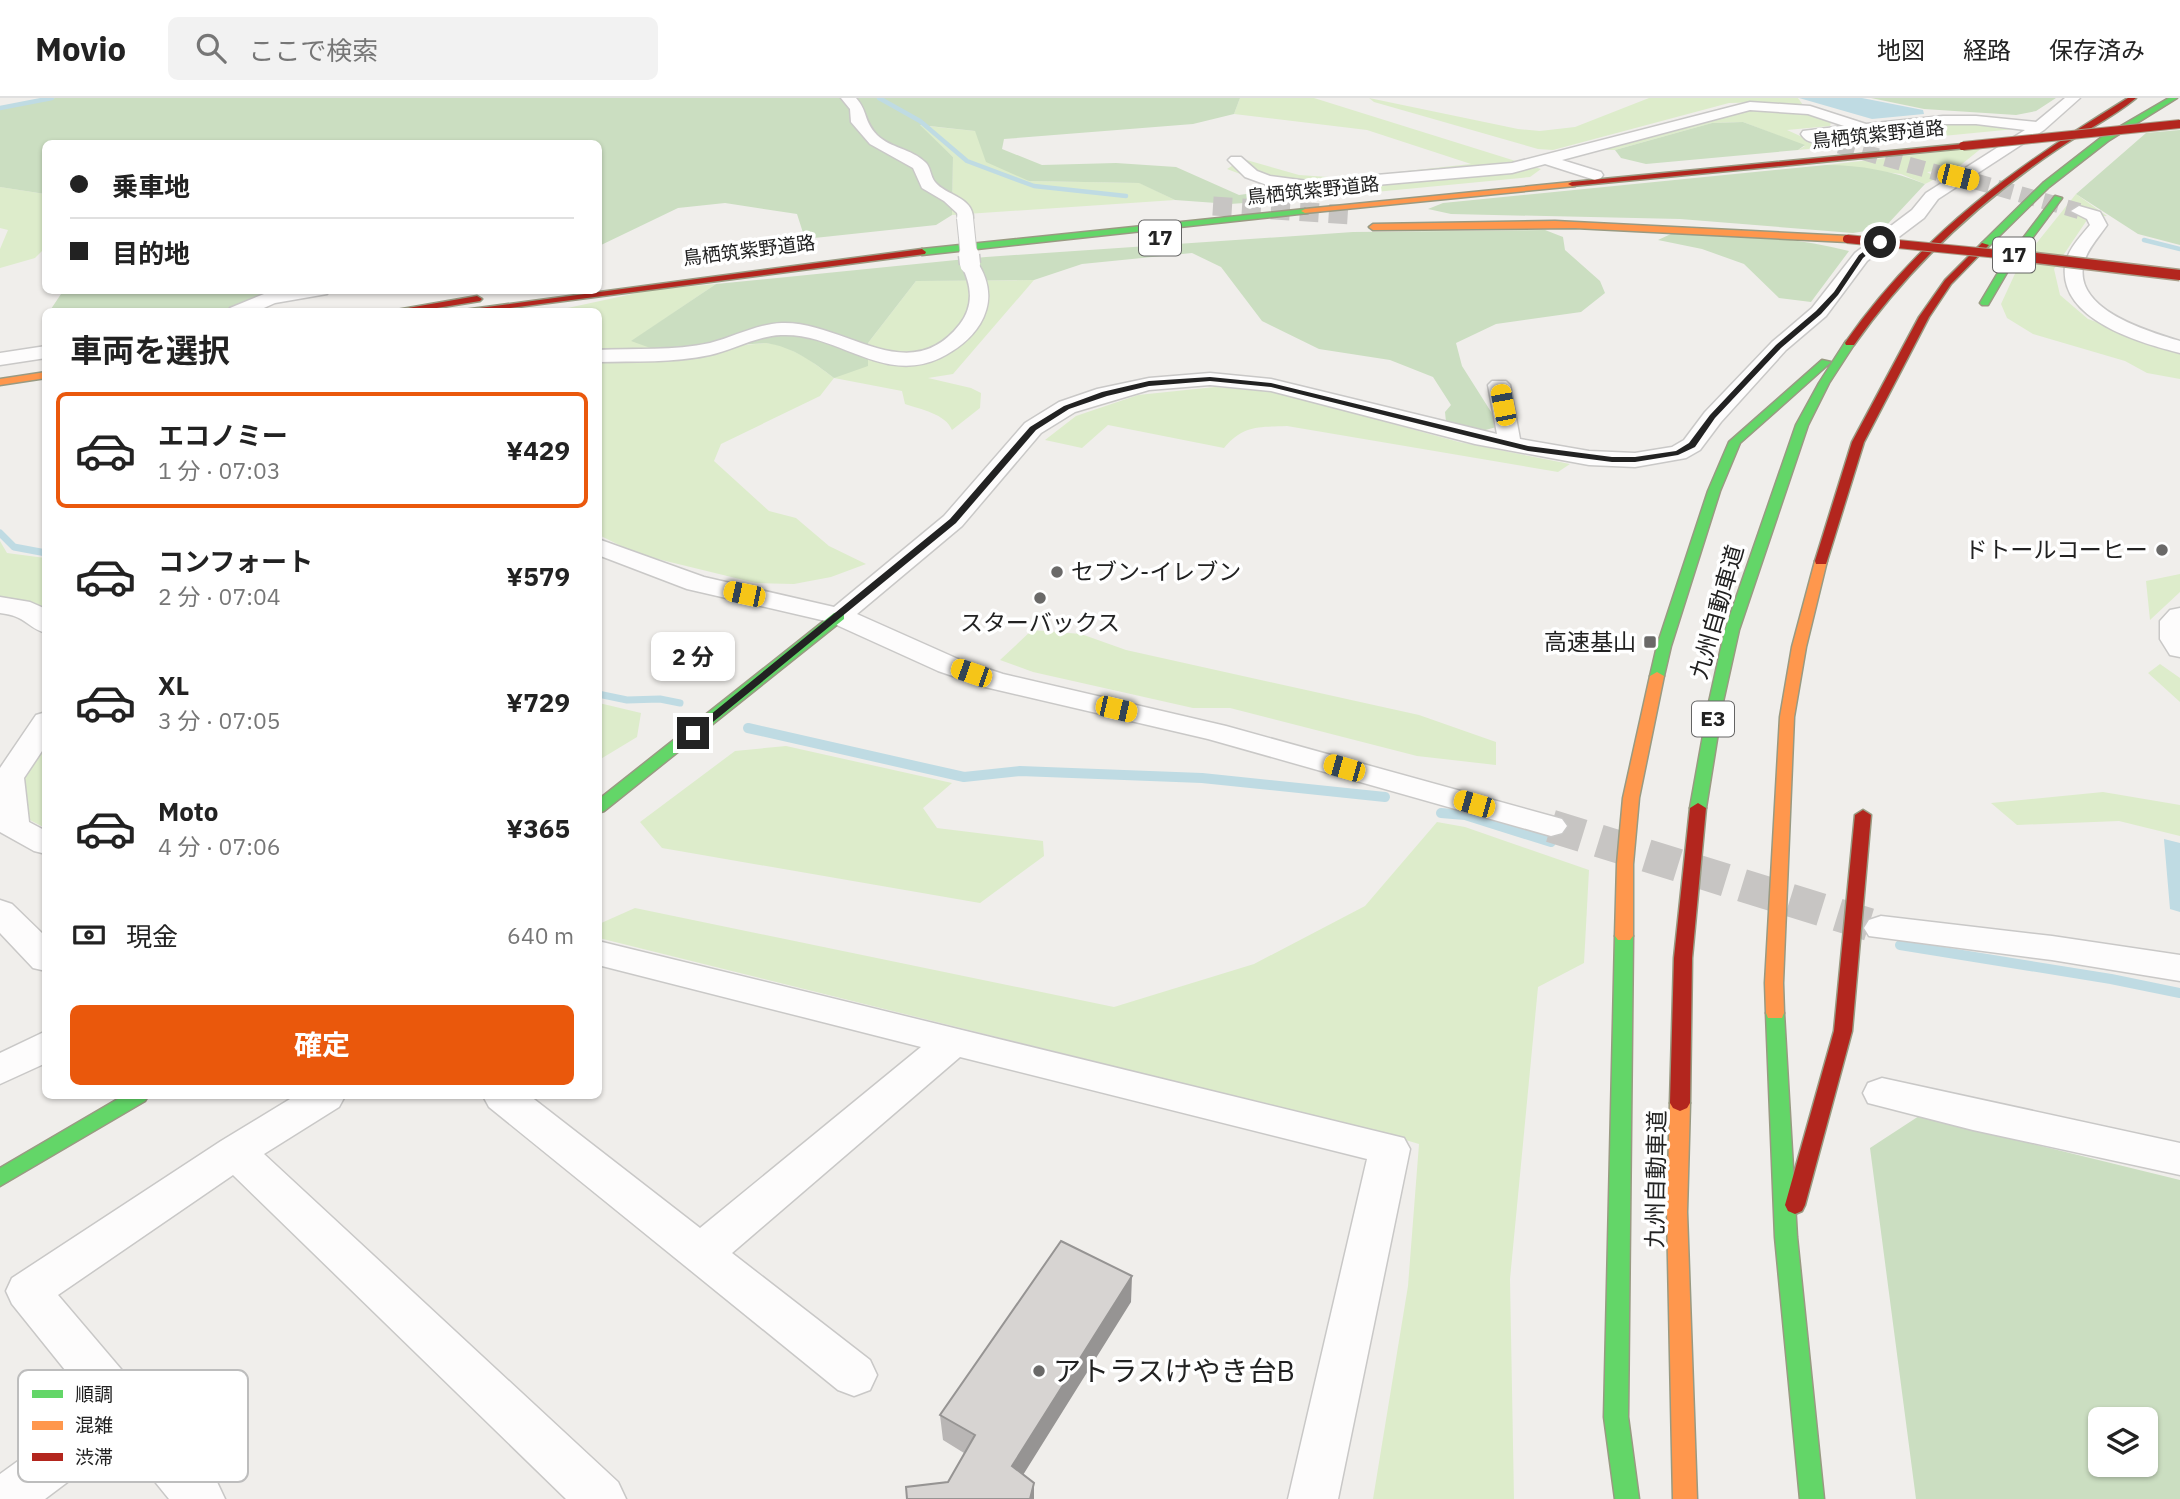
<!DOCTYPE html>
<html lang="ja">
<meta charset="utf-8">
<style>
:root{--surface:#fff;--page:#f2f2f2;--text:#222;--muted:#767676;--line:#e0e0e0;--accent:#ea580c}
body{margin:0;font-family:"IBM Plex Sans","Noto Sans JP",sans-serif;background:var(--page);color:var(--text);height:100vh;display:flex;flex-direction:column;font-size:26px;white-space:nowrap}
*{box-sizing:border-box;margin:0}
p{font-size:23px;color:var(--muted)}
.icon{flex:none;width:38px;height:38px;fill:none;stroke:currentColor;stroke-width:2;stroke-linecap:round;stroke-linejoin:round}
.map{position:relative;flex:1;overflow:hidden}
.sheet{position:absolute;left:42px;top:210px;width:560px;height:791px;display:flex;flex-direction:column;background:var(--surface);border-radius:10px;box-shadow:0 2px 5px #0004}
.sheet>*{flex:none}
.banner{position:absolute;left:42px;top:42px;width:560px;height:154px;border-radius:10px;box-shadow:0 2px 5px #0004;display:grid;align-content:center;height:154px;padding:0 28px;background:var(--surface)}
.fabs{position:absolute;left:2088px;top:1309px;display:grid;gap:14px}
.fabs a{display:grid;place-items:center;width:70px;height:70px;border-radius:10px;background:var(--surface);box-shadow:0 2px 5px #0004;font-size:35px}
.end{position:absolute;width:32px;height:32px;margin:-16px;border:9px solid #222;background:#fff;box-shadow:0 0 0 4px #fff}
.from{border-radius:50%}
.bubble{position:absolute;height:49px;border-radius:10px;background:var(--surface);box-shadow:0 2px 5px #0004;font-size:23px;font-weight:700;line-height:49px;text-align:center}
.car{position:absolute;width:21px;height:42px;margin:-21px -10px;border-radius:9px;box-shadow:0 0 5px 2px #0007;background:linear-gradient(#f5c518 24%,#345 0 40%,#f5c518 0 76%,#345 0 86%,#f5c518 0)}
.banner b{display:flex;align-items:center;gap:24px;height:66px;font-size:26px}
.banner b+b{border-top:2px solid var(--line)}
.banner i{width:18px;height:18px;background:var(--text)}
ul{padding:0;list-style:none}
li{display:flex;align-items:center;gap:21px;height:116px;margin:0 14px 10px;padding:0 14px;border:4px solid transparent;border-radius:10px}
li div{flex:1}
li b{display:block;font-size:26px}
li em{font-style:normal;font-weight:700}
li.current{border-color:var(--accent)}
li>.icon{width:63px;height:63px;stroke-width:1.5}
h2{padding:0 28px;font-size:32px;line-height:84px}
.pay{display:flex;align-items:center;gap:18px;height:77px;padding:0 28px;font-size:26px}
.pay p{margin-inline-start:auto}
.button{display:flex;gap:14px;margin-top:auto;padding:14px 28px}
.button a{flex:1;height:80px;border-radius:10px;background:var(--accent);color:#fff;font-size:28px;font-weight:700;line-height:80px;text-align:center}
header{display:flex;align-items:center;gap:42px;box-sizing:border-box;height:98px;padding:0 35px;background:var(--surface);border-bottom:2px solid var(--line)}
header strong{font-size:33px}
nav{display:flex;gap:38px;margin-inline-start:auto;font-size:24px}
.search{width:490px;height:63px;background:var(--page);display:flex;align-items:center;gap:18px;box-sizing:border-box;padding:0 24px;border-radius:10px;color:var(--muted);font-size:26px}
.map>svg:first-child{display:block}
.grass{fill:#ddeccb}
.forest{fill:#cbdec1;fill-rule:evenodd}
.water{fill:#bfdbe3}
.lines{fill:none;stroke-linecap:round;stroke-linejoin:round}
.stream-far2{stroke:#bfdbe3;stroke-width:4.5}
.stream-far1{stroke:#bfdbe3;stroke-width:7}
.stream{stroke:#bfdbe3;stroke-width:10}
.street-tunnel-far1{stroke:#c7c5c3;stroke-width:16;stroke-dasharray:16 8;stroke-linecap:butt}
.street-tunnel{stroke:#c7c5c3;stroke-width:33;stroke-dasharray:33 17;stroke-linecap:butt}
.primary-tunnel{stroke:#c7c5c3;stroke-width:19;stroke-dasharray:19 10;stroke-linecap:butt}
.street-casing{stroke:#c9c8c7;stroke-width:3}
.fast-casing{stroke:#999a82;stroke-width:3}
.slow-casing{stroke:#999a82;stroke-width:3}
.jam-casing{stroke:#999a82;stroke-width:3}
.street{fill:#fdfcfc;fill-rule:evenodd}
.fast{fill:#63d668;fill-rule:evenodd}
.slow{fill:#ff974d;fill-rule:evenodd}
.jam{fill:#b3261e;fill-rule:evenodd}
.street-bridge-far1-casing{stroke:#c9c8c7;stroke-width:18;stroke-linecap:butt}
.street-bridge-casing{stroke:#c9c8c7;stroke-width:23;stroke-linecap:butt}
.jam-bridge-far1-casing{stroke:#a79c86;stroke-width:10;stroke-linecap:butt}
.jam-bridge-casing{stroke:#a79c86;stroke-width:13;stroke-linecap:butt}
.street-bridge-far1{stroke:#fdfcfc;stroke-width:16}
.street-bridge{stroke:#fdfcfc;stroke-width:20}
.jam-bridge-far1{stroke:#b3261e;stroke-width:8}
.jam-bridge{stroke:#b3261e;stroke-width:10}
.wall{fill:#b9b6b5}
.shaded-wall{fill:#969493}
.building{fill:#d7d4d2;stroke:#969493;stroke-width:2}
.route{fill:#222}
.poi-dot{fill:#6a6968;stroke:#fff;stroke-width:2.5}
.labels{text-anchor:middle;stroke-width:7;stroke-linejoin:round;paint-order:stroke}
.far-street-label{font-size:19px;fill:#222;stroke:#fff}
.shield{fill:#fff;stroke:#646464;stroke-width:2}
.shield-label{font-size:21px;font-weight:bold;fill:#222}
.poi-label{font-size:23px;fill:#222;stroke:#fff;text-anchor:end}
.street-label{font-size:23px;fill:#222;stroke:#fff}
.near-poi-label{font-size:28px;fill:#222;stroke:#fff;text-anchor:start}
.key{fill:#fff;stroke:#bdbdbd;stroke-width:2}
.key-label{font-size:19px;fill:#222}
</style>
<header>
<strong>Movio</strong>
<div class="search"><svg class="icon" aria-label="search" viewBox="0 0 24 24"><circle cx="10" cy="10" r="6"/><path d="M15 15l6 6"/></svg>ここで検索</div>
<nav><a>地図</a><a>経路</a><a>保存済み</a></nav>
</header>
<div class="map">
<svg width="2180" height="1401" viewBox="0 0 2180 1401">
<rect width="100%" height="100%" fill="#f0eeeb"/>
<!-- grass -->
<path class="grass" d="M1240 0H1314L1541 71 1530 79 1313 100 1306 93 1280 91 1227 71 1243 61 1299 77 1343 80 1471 66 1367 32 1234 16Z
M1369 0 1518 31 1540 33 1575 29 1649 0H1798L1803 7 1765 4 1729 5 1553 52 1538 51 1374 4Z
M1743 12H1793L1831 24 1830 28 1787 32 1809 42 1943 25H1985L2008 27 2015 31 1798 52 1805 48 1743 24 1712 25 1615 52H1599Z
M918 27 975 33 1029 83 1140 85 1175 102 952 117 953 59Z
M1983 49 1957 70 1927 74 1937 80 1925 86 1901 76 1826 67Z
M0 89 45 96V150L35 160 0 170V151L8 132 0 130Z
M2076 96 2107 118 2089 119 2054 171 2060 197 2088 221 2180 254V281L2147 275 2125 263 2033 236 2007 220 2001 206 2019 167Z
M1034 182 953 276 928 280 971 290 981 295 980 310 952 332C946 316 920 311 905 306L902 293 834 280 820 298 721 346 714 363 769 413 796 420 829 448 866 466 831 479 794 486 756 485 637 456 599 437 598 214H549L651 192 716 186 632 243 700 251 766 245 781 247 807 260 834 280 868 245 916 183Z
M1215 289 1276 294 1459 344 1570 366 1558 374 1287 328C1259 329 1243 327 1224 350L1108 327 1082 350 1045 342 1076 318 1138 297Z
M0 443 7 455 45 460V515L0 504Z
M2180 476V494L2150 522 2146 483Z
M1032 532 1081 536 1126 552 1419 617 1496 644V667L1417 658 1230 610H1193L1033 574 1000 562Z
M2160 566 2180 580V604L2148 575Z
M599 605 641 615 637 639 599 662Z
M45 638V730L26 720 21 678Z
M786 648 952 685 923 710 937 730 1043 743 1044 758 980 805 662 750 640 724 735 653Z
M2103 694 2180 707V738L2119 723 2017 727 1991 705Z
M1437 724 1465 729 1589 772 1584 865 1538 889 1510 1181 1514 1401H1373L1408 1188 1419 1046 1375 1033 599 840V826L635 810 1114 909 1254 866 1365 808Z"/>
<!-- forest -->
<path class="forest" d="M55 0H1240L1234 16 1193 26 1004 41 1002 51 1042 67 1116 65 1176 69 1239 97 1280 91 1306 93 1313 100 1230 106 1175 102 1139 85 1029 83 986 64 975 33 920 27 953 59 952 117 936 127 805 141 797 116 725 105 678 110 599 148 598 46H46L45 96 0 89V11Z
M1871 0H2056L2036 13 2016 17 1924 11Z
M1743 24 1805 47 1798 52 1646 66 1621 60 1615 52 1712 25Z
M2180 32V147L2138 136 2076 96 2146 35Z
M1826 67C1861 67 1893 73 1925 86L1884 130 1853 135 1680 121 1451 116 1428 111 1443 105Z
M1545 132 1563 139 1565 152 1600 183 1605 195 1581 214 1496 226 1456 245 1462 268 1500 328 1482 333 1446 324 1445 314 1451 307 1433 279 1390 262 1319 251 1262 223 1221 169 1192 155 1082 166 1034 182 916 183 868 245V268L834 280C813 264 793 249 766 245L656 252 631 243 716 186 986 159 1353 134Z
M1671 136C1730 136 1792 138 1849 153L1811 204 1779 200 1744 166 1702 151 1658 142Z
M63 193H293L269 196 223 213 49 214Z
M1919 1018 2180 1082V1401H1916L1870 1050ZM2100 1321H2146V1367H2100Z"/>
<!-- water -->
<path class="water" d="M1799 0H1862L1923 12 1924 16 1872 21Z
M2164 741 2180 745V814L2170 811Z"/>
<g class="lines">
<!-- stream-far2 -->
<path class="stream-far2" d="M879 0 920 23 967 63 1034 88 1126 98
M0 10 52 0
M2144 142 2180 151"/>
<!-- stream-far1 -->
<path class="stream-far1" d="M0 435 14 449 46 455
M598 596 627 602 660 601 680 605"/>
<!-- stream -->
<path class="stream" d="M748 630 964 679 1020 673 1202 680 1385 699
M1441 715 1465 717 1551 744
M1900 847 2111 881 2180 895"/>
<!-- street-tunnel-far1 -->
<path class="street-tunnel-far1" d="M1816 41 1938 75
M1974 83 2079 113"/>
<!-- street-tunnel -->
<path class="street-tunnel" d="M1551 728 1874 828"/>
<!-- primary-tunnel -->
<path class="primary-tunnel" d="M1213 108 1353 117"/>
<defs>
<path id="street" d="M841 0H856C868 13 863 22 877 37 890 50 912 51 925 64 931 69 930 78 935 84 945 97 973 99 973 120L971 124H959L957 115 944 103 922 90 913 70 870 46 851 24 850 11Z
M2065 0H2080L2044 32 1938 101 1924 120 1867 163 1826 218 1786 252 1721 324 1700 352 1686 360 1635 369 1589 367 1475 346 1271 293 1210 287 1149 292 1075 314 1041 335 962 428 857 516 958 561 1003 576 1226 628 1562 721 1567 728 1562 735 1551 738 1208 641 985 589 938 573 830 524 687 491 598 457V441L704 479 834 509 944 418 1025 325 1059 304 1097 291 1149 280 1210 275 1271 281 1497 336 1488 287 1492 283H1506L1510 287 1520 341 1589 353 1635 355 1672 349 1684 342 1705 314 1772 244 1812 210 1855 155 1912 112 1926 95 2025 32 1976 26H1943L1822 39 1821 44C1813 46 1805 43 1801 36L1803 33 1844 28 1808 16 1750 12 1562 62 1601 74 1603 77 1601 80 1595 82 1545 66 1512 75 1308 93 1267 87 1245 79 1228 62 1231 59H1241L1257 73 1270 78 1308 83 1512 65 1750 4 1810 8 1866 26 1943 18H1976L2036 24Z
M2079 108 2100 114 2107 127C2099 139 2088 150 2084 164 2071 211 2147 233 2180 243V255C2140 245 2059 222 2065 168 2067 152 2081 138 2090 127L2087 121 2071 113Z
M970 161 976 162C990 183 993 204 980 226 970 242 956 252 940 260 883 287 837 234 781 237 757 238 733 252 710 257 673 265 635 263 598 264V252C635 250 674 253 710 245 734 239 757 226 782 225 844 223 909 292 960 226 975 206 971 186 961 166Z
M282 192H329L327 196 275 205 255 214H228L230 210 264 196Z
M46 248V260L0 267V255Z
M0 499 30 504 46 511V535C27 530 27 518 0 515Z
M2180 510V559L2170 557 2160 541V523L2170 512Z
M46 614V647L24 680 29 724 46 733V756L34 753 0 734V670L36 617Z
M0 802 12 806 46 839V873L33 870 0 835Z
M1881 818 2052 838 2180 857V883L2052 862 1869 838 1864 830 1869 822Z
M598 843 1404 1040 1410 1051 1338 1401H1288L1367 1061 960 959 732 1155 870 1262 877 1277 870 1292 854 1298 838 1292 489 1009 483 998H530L700 1130 921 949 598 867Z
M46 933V965L0 986V955Z
M1882 980 2180 1045V1077L1973 1032 1868 1005 1863 995 1868 985Z
M295 998H345L339 1009 264 1056 618 1384 626 1401H566L233 1077 58 1197 217 1384 225 1401H169L122 1343 45 1401H0V1376L94 1308 12 1206 6 1193 12 1180 221 1043Z"/>
<path id="fast" d="M2169 0H2177L2108 43 2049 89 1988 149H1982V145L2043 85 2102 39Z
M2055 98 2062 100 2009 171 1988 207H1982L1980 205 2002 168Z
M1305 111 1309 113 1308 115 922 157 918 154 922 151Z
M1846 243 1855 245 1829 285 1808 327 1739 532 1723 604 1706 710 1698 715 1692 713 1690 710 1709 604 1725 532 1796 327 1819 285Z
M1822 262 1831 264 1740 345 1720 393 1671 548 1664 578 1657 582 1652 581 1650 578 1657 548 1708 393 1729 344Z
M839 514 844 515V521L604 713 598 715V702L834 515Z
M1624 832 1630 834 1633 838 1628 1319 1639 1401H1615L1604 1319 1615 838 1618 834Z
M1775 908 1782 910 1784 915 1797 1139 1824 1401H1800L1775 1139 1766 915 1768 910Z
M123 998H148L145 1003 0 1088V1070Z"/>
<path id="slow" d="M1572 84 1575 88 1305 115 1301 113 1305 111Z
M1555 123 1847 138 1851 141 1847 144 1575 130 1373 132 1369 129 1373 126Z
M46 274V280L0 287V281Z
M1821 459 1827 463 1806 549 1794 619 1783 885 1784 915 1782 920H1768L1766 915 1765 885 1780 619 1792 549 1815 463Z
M1657 574 1664 578 1639 700 1633 766V838L1630 842H1618L1615 838 1617 766 1623 700 1650 578Z
M1680 997 1687 1000 1690 1005 1687 1114 1697 1401H1673L1667 1114 1670 1005 1673 1000Z"/>
<path id="jam" d="M2128 0H2136C2112 20 2082 34 2056 52 1976 106 1909 169 1854 247H1846L1845 245C1922 135 2015 69 2128 0Z
M1963 46 1966 50 1572 88 1568 86 1572 84Z
M1982 145 1989 147 1951 186 1929 219 1864 344 1827 463 1826 466H1816L1815 463 1852 344 1919 219 1945 182Z
M922 151 926 154 925 156 479 214H449Z
M477 198 482 201 480 203 412 214H385Z
M1698 705 1706 710 1692 860 1690 1005 1687 1010 1680 1013 1673 1010 1670 1005 1674 860 1690 710Z
M1863 712 1871 717 1852 933 1805 1107 1802 1113 1795 1116 1788 1113 1785 1107 1834 933 1855 717Z"/>
</defs>
<!-- street casing -->
<use href="#street" class="street-casing"/>
<!-- fast casing -->
<use href="#fast" class="fast-casing"/>
<!-- slow casing -->
<use href="#slow" class="slow-casing"/>
<!-- jam casing -->
<use href="#jam" class="jam-casing"/>
<!-- street -->
<use href="#street" class="street"/>
<!-- fast -->
<use href="#fast" class="fast"/>
<!-- slow -->
<use href="#slow" class="slow"/>
<!-- jam -->
<use href="#jam" class="jam"/>
<defs>
<path id="street-bridge-far1" d="M965 120 969 159"/>
<path id="street-bridge" d="M969 157 970 166"/>
<path id="jam-bridge-far1" d="M1963 48 2180 26
M1847 141 2029 159"/>
<path id="jam-bridge" d="M2011 157 2180 177"/>
</defs>
<!-- street-bridge-far1 casing -->
<use href="#street-bridge-far1" class="street-bridge-far1-casing"/>
<!-- street-bridge casing -->
<use href="#street-bridge" class="street-bridge-casing"/>
<!-- jam-bridge-far1 casing -->
<use href="#jam-bridge-far1" class="jam-bridge-far1-casing"/>
<!-- jam-bridge casing -->
<use href="#jam-bridge" class="jam-bridge-casing"/>
<!-- street-bridge-far1 -->
<use href="#street-bridge-far1" class="street-bridge-far1"/>
<!-- street-bridge -->
<use href="#street-bridge" class="street-bridge"/>
<!-- jam-bridge-far1 -->
<use href="#jam-bridge-far1" class="jam-bridge-far1"/>
<!-- jam-bridge -->
<use href="#jam-bridge" class="jam-bridge"/>
</g>
<!-- wall -->
<path class="wall" d="M1131 1204 948 1384 964 1355 943 1342 940 1317Z"/>
<!-- shaded-wall -->
<path class="shaded-wall" d="M1132 1178 1131 1204 1013 1393 1012 1368Z
M1034 1385V1401H1030Z"/>
<!-- building -->
<path class="building" d="M1061 1143 1132 1178 1012 1368 1034 1385 1030 1401H907L906 1389 948 1384 975 1337 940 1317Z"/>
<!-- route -->
<path class="route" d="M1878 143 1883 144 1863 160 1838 197 1821 216 1781 250 1715 320 1695 349 1678 357 1635 364H1612L1528 353 1271 289 1210 283 1149 288 1107 298 1069 311 1036 332 956 425 697 637 688 635 950 421 1030 329 1064 308 1102 294 1149 283 1210 279 1271 285 1528 348 1612 359H1635L1676 353 1689 345 1710 317 1776 247 1816 213 1834 194 1859 157Z"/>
<!-- markers -->
<g class="poi-dot">
<circle cx="2162" cy="452" r="7"/>
<circle cx="1057" cy="474" r="7"/>
<circle cx="1040" cy="500" r="7"/>
<rect x="1643" y="537" width="14" height="14" rx="3.5"/>
<circle cx="1039" cy="1273" r="7"/>
</g>
<g class="labels">
<!-- far-street labels -->
<g class="far-street-label">
<text transform="translate(1878 36) rotate(-6)" y="7">鳥栖筑紫野道路</text>
<text transform="translate(1313 92) rotate(-6)" y="7">鳥栖筑紫野道路</text>
<text transform="translate(749 152) rotate(-7)" y="7">鳥栖筑紫野道路</text>
</g>
<!-- shield labels -->
<g class="shield">
<rect x="1139" y="122.5" width="42" height="35" rx="5"/>
<rect x="1993" y="139.5" width="42" height="35" rx="5"/>
<rect x="1692" y="603.5" width="42" height="35" rx="5"/>
</g>
<g class="shield-label">
<text x="1160" y="147">17</text>
<text x="2014" y="164">17</text>
<text x="1713" y="628">E3</text>
</g>
<!-- poi labels -->
<g class="poi-label">
<text x="2148" y="460">ドトールコーヒー</text>
<text x="1071" y="482" text-anchor="start">セブン-イレブン</text>
<text x="1040" y="533" text-anchor="middle">スターバックス</text>
<text x="1636" y="552">高速基山</text>
</g>
<!-- street labels -->
<g class="street-label">
<text transform="translate(1717 514) rotate(-74)" y="8">九州自動車道</text>
<text transform="translate(1656 1081) rotate(-89)" y="8">九州自動車道</text>
</g>
<!-- near-poi labels -->
<g class="near-poi-label">
<text x="1053" y="1283">アトラスけやき台B</text>
</g>
</g>
<!-- legend -->
<rect x="18" y="1272" width="230" height="112" rx="10" class="key"/>
<rect x="32" y="1292" width="31" height="8" fill="#63d668"/>
<rect x="32" y="1323" width="31" height="9" fill="#ff974d"/>
<rect x="32" y="1355" width="31" height="8" fill="#b3261e"/>
<g class="key-label">
<text x="75" y="1303">順調</text>
<text x="75" y="1334">混雑</text>
<text x="75" y="1366">渋滞</text>
</g>
</svg>
<div class="fabs">
<a><svg class="icon" aria-label="layers" viewBox="0 0 24 24"><path d="M12 4l9 5-9 5-9-5zM3 14l9 5 9-5"/></svg></a>
</div>
<i class="end from" style="left:1880px;top:144px"></i>
<i class="end" style="left:693px;top:635px"></i>
<div class="bubble" style="left:651px;top:534px;width:84px">2 分</div>
<i class="car" style="left:1958px;top:79px;rotate:104deg"></i>
<i class="car" style="left:1503px;top:307px;rotate:349deg"></i>
<i class="car" style="left:744px;top:496px;rotate:282deg"></i>
<i class="car" style="left:971px;top:575px;rotate:289deg"></i>
<i class="car" style="left:1116px;top:611px;rotate:103deg"></i>
<i class="car" style="left:1344px;top:670px;rotate:286deg"></i>
<i class="car" style="left:1474px;top:706px;rotate:286deg"></i>
<div class="banner">
<b><i class="from"></i>乗車地</b>
<b><i></i>目的地</b>
</div>
<section class="sheet">
<h2>車両を選択</h2>
<ul>
<li class="current"><svg class="icon" aria-label="car" viewBox="0 0 24 24"><path d="M5 17H2v-5l4-1 3-4h7l3 4 3 1v5h-3M9 17h6M6 11h13"/><circle cx="7" cy="17" r="2"/><circle cx="17" cy="17" r="2"/></svg><div><b>エコノミー</b><p>1 分 · 07:03</p></div><em>¥429</em></li>
<li><svg class="icon" aria-label="car" viewBox="0 0 24 24"><path d="M5 17H2v-5l4-1 3-4h7l3 4 3 1v5h-3M9 17h6M6 11h13"/><circle cx="7" cy="17" r="2"/><circle cx="17" cy="17" r="2"/></svg><div><b>コンフォート</b><p>2 分 · 07:04</p></div><em>¥579</em></li>
<li><svg class="icon" aria-label="car" viewBox="0 0 24 24"><path d="M5 17H2v-5l4-1 3-4h7l3 4 3 1v5h-3M9 17h6M6 11h13"/><circle cx="7" cy="17" r="2"/><circle cx="17" cy="17" r="2"/></svg><div><b>XL</b><p>3 分 · 07:05</p></div><em>¥729</em></li>
<li><svg class="icon" aria-label="car" viewBox="0 0 24 24"><path d="M5 17H2v-5l4-1 3-4h7l3 4 3 1v5h-3M9 17h6M6 11h13"/><circle cx="7" cy="17" r="2"/><circle cx="17" cy="17" r="2"/></svg><div><b>Moto</b><p>4 分 · 07:06</p></div><em>¥365</em></li>
</ul>
<div class="pay"><svg class="icon" aria-label="cash" viewBox="0 0 24 24"><path d="M3 7h18v10H3z"/><circle cx="12" cy="12" r="2"/></svg>現金<p>640 m</p></div>
<div class="button"><a>確定</a></div>
</section>
</div>
